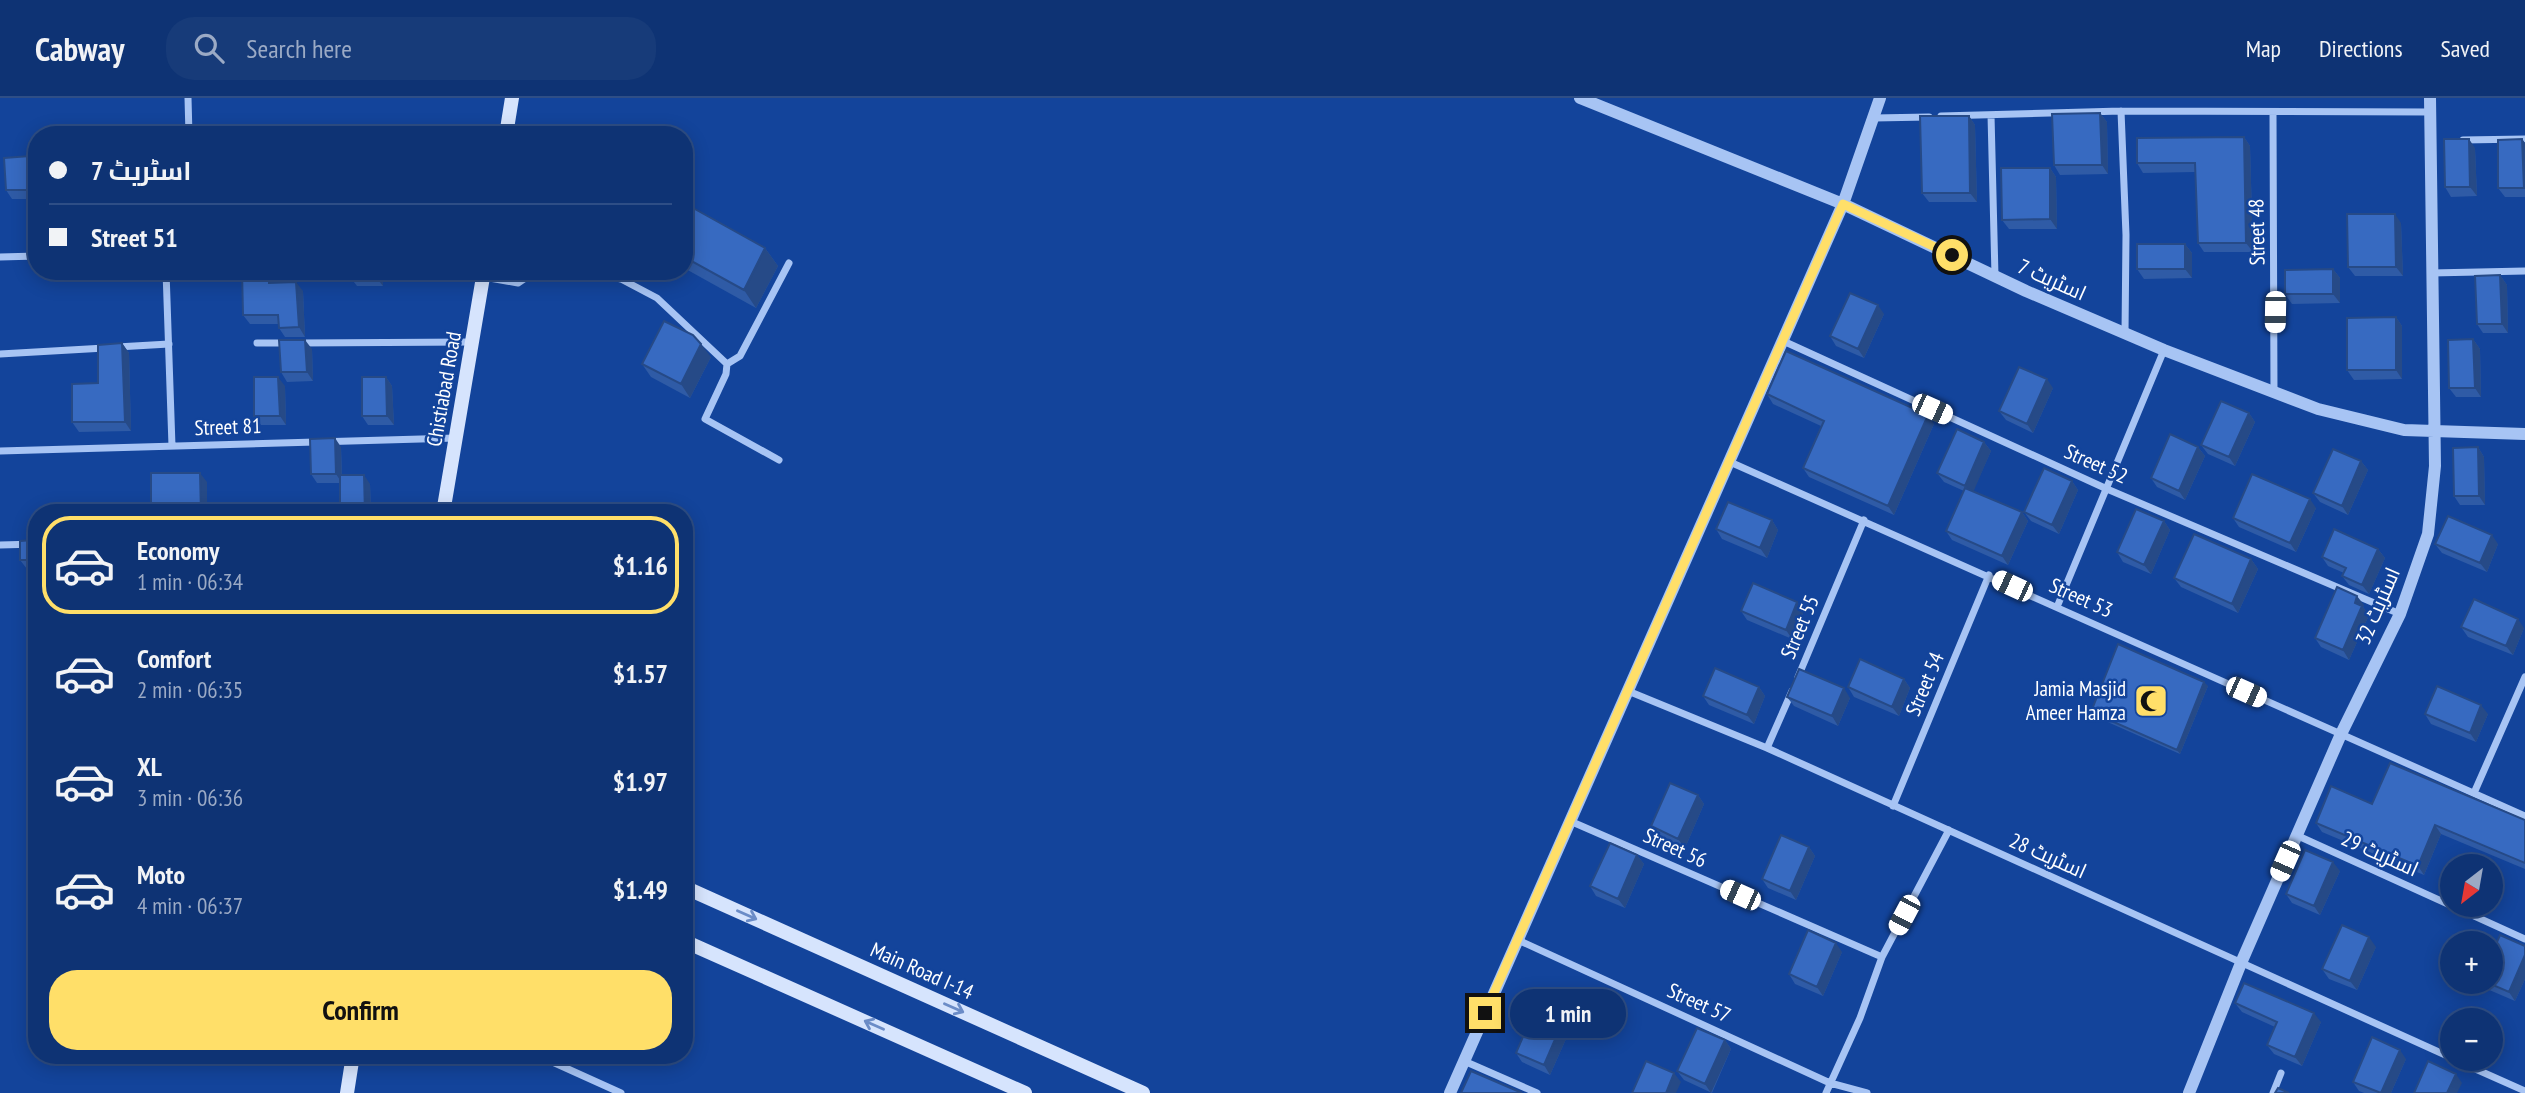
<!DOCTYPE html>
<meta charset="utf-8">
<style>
:root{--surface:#0e3374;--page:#173b79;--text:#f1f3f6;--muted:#9baac5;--line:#2e4e86;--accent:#ffdf69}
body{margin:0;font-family:"PT Sans Narrow",Cairo,sans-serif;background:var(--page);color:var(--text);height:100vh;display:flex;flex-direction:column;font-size:26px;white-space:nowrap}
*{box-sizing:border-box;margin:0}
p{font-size:23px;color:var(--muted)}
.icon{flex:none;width:38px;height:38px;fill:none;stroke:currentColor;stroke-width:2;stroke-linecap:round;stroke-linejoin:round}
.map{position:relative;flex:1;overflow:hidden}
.drawer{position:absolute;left:28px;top:406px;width:665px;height:560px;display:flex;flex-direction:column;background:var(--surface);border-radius:28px;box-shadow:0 4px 18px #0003,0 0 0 2px var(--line)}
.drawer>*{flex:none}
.banner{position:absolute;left:28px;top:28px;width:665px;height:154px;border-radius:28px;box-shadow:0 4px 18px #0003,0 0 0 2px var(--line);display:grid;align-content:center;height:154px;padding:0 21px;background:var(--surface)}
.needle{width:46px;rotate:211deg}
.buttons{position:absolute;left:2440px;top:756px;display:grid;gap:14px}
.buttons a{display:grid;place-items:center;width:63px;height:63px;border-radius:50%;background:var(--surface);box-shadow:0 4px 18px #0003,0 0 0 2px var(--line);font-size:35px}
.end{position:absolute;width:32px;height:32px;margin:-16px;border:9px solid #ffdf69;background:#111;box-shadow:0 0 0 4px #111}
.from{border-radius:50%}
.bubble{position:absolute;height:49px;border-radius:24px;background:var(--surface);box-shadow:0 4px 18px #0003,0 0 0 2px var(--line);font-size:23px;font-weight:700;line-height:49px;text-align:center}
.car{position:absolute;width:21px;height:42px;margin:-21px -10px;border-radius:9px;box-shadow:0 0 5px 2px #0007;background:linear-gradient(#fff 24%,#345 0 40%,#fff 0 76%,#345 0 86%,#fff 0)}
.banner b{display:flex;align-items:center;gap:24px;height:66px;font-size:26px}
.banner b+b{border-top:2px solid var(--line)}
.banner i{width:18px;height:18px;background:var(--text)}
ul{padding:12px 0 0;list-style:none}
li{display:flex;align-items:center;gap:21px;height:98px;margin:0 14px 10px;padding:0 7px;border:4px solid transparent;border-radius:28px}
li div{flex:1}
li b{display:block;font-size:26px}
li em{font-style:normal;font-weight:700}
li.current{border-color:var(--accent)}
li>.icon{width:63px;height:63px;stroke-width:1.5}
.action{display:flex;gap:14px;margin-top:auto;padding:14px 21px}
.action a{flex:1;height:80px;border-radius:28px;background:var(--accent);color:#111;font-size:28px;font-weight:700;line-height:80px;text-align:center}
header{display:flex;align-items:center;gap:42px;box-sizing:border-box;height:98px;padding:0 35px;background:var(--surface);border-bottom:2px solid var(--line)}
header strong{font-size:33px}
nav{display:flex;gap:38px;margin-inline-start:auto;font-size:24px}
.search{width:490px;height:63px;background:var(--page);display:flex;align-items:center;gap:18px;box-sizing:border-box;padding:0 24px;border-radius:28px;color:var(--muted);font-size:26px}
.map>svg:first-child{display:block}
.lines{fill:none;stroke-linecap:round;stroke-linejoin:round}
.minor{stroke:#a7c4f4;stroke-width:7}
.tertiary{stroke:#a7c4f4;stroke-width:12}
.secondary{stroke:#d6e4fd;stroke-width:14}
.wall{fill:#2f5ba6}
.shaded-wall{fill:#264a87}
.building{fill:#376ac1;stroke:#264a87;stroke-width:2}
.oneway{stroke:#6b8cc7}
.route{stroke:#ffdf69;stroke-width:9}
.labels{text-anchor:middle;stroke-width:5;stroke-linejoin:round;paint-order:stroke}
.street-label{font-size:21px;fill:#fff;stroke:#13449b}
.poi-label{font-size:21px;fill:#fff;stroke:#13449b;text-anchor:end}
</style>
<header>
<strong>Cabway</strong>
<div class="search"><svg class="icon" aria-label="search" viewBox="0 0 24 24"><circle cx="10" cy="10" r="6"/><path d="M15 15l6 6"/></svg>Search here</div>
<nav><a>Map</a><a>Directions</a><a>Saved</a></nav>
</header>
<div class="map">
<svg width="2525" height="995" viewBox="0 0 2525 995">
<rect width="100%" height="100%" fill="#13449b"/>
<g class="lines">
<!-- minor -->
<path class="minor" d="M188 0 189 37
M2121 13 2126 137 2125 235
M2273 15 2274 294
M1991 17 1995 178
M1941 18 2121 13 2430 14
M1874 20 1929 19
M2463 42 2525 41
M0 159 37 158
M166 173 172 348
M590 173 621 181 657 200 727 266 726 276 705 321 779 362
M2431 175 2525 173
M484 179 518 185 534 174 547 173
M1781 242 2107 391 2400 516
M257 245H287
M299 245 472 244
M117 249 169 246
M0 256 105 250
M727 266 740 258 789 165
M0 353 456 340
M1730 364 2525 718
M0 447 37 446
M2057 509 2164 252
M1798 579 1864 422
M1628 593 1767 650 2452 960
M1767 650 1792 593
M2474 695 2525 579
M1893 708 1989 477
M1570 723 1882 859
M2296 737 2525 841
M1518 842 1830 985 1867 995
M537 957 621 995
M2453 961 2525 993
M1464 963 1537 995
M1826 995 1860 920 1882 859 1949 732
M2273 995 2281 975"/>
<!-- tertiary -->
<path class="tertiary" d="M1580 0 1843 106 2026 193 2164 252 2318 311 2404 332 2525 336
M1450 995 1843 106 1880 0
M2189 995 2241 865 2341 636 2400 516 2428 436 2435 368 2430 0"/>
<!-- secondary -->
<path class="secondary" d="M506 37 512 0
M443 415 484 173
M684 789 1143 995
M684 843 1025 995
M347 995 353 957"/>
</g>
<!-- wall -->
<path class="wall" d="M2100 15 2107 24 2108 76 2060 77 2054 67Z
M1969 18 1975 27 1977 104H1929L1922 95Z
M2244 39 2250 48 2253 154H2204L2198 145 2195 74 2143 75 2137 65Z
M2522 41 2525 45V99H2505L2498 90Z
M2475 50 2477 98 2451 99 2445 89Z
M37 67V101H12L6 92Z
M2050 70 2056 79 2057 131H2009L2002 122Z
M684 105 765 150 778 168 756 210 684 170Z
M2401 125 2403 178H2355L2348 169Z
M2185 146 2192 155V180L2144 181 2137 171Z
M2333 171 2340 180V205L2292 206 2285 196Z
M275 173V185L303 193 305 239H285L279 230 278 226H250L243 217Z
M382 173 383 188H357L350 179Z
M2500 177 2507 187 2508 235H2483L2477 226Z
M1884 216 1864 260 1836 248 1830 238Z
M2396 219 2402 228V281L2354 282 2347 272Z
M2473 241 2480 251 2481 299H2456L2449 290Z
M122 245 129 255 131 333 79 334 72 324 98 285Z
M312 251 313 283 287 284 281 274Z
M711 259 690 300 651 279 642 266Z
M386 279 392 288 394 327H368L362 318Z
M285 288 286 327H261L254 318Z
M2053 290 2033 335 2006 322 1999 313Z
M1767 296 1934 326 1894 417 1809 379 1803 370 1821 328 1773 306Z
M2249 315 2255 324 2235 368 2208 356 2201 347Z
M1984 344 1991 353 1973 393 2022 414 2028 423 2008 467 1952 442 1946 433 1964 393 1944 384 1937 375Z
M341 349 342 377 370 386 371 415H340V385H317L311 376Z
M2198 349 2205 358 2185 402 2157 389 2151 380Z
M2478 349 2484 359 2485 407H2460L2454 398Z
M2361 363 2368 372 2348 417 2320 404 2313 395Z
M2072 383 2078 392 2059 436 2031 423 2024 414Z
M2316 410 2296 454 2239 429 2233 420Z
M1772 422 1778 432 1767 460 1722 441 1716 431Z
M2164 423 2170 432 2151 476 2123 464 2117 454Z
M37 437V471H27L20 462Z
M2435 446H2498L2487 474 2442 455Z
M2378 451 2385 460 2369 496 2349 487 2342 478 2344 475 2328 468 2322 459Z
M2251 461 2258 471 2238 515 2181 489 2174 480Z
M1797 504 1804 513 1792 541 1747 522 1741 513Z
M2364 507 2363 509 2369 517 2349 562 2321 549 2315 540Z
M2461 529 2524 530 2513 557 2468 539Z
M1904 581 1910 590 1899 618 1854 599 1848 589Z
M2208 588 2180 656 2094 618 2091 614Z
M1759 589 1765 598 1754 626 1709 607 1703 598Z
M1787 599 1850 600 1838 628 1794 608Z
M2425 616H2488L2476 644 2431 626Z
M1698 697 1704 706 1685 750 1657 738 1651 728Z
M2372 706 2525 722V771L2441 736 2424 777 2322 734 2316 725Z
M1809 749 1815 758 1796 802 1768 790 1762 781Z
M1637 757 1644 766 1625 810 1596 798 1590 788Z
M2340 773 2320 817 2292 805 2286 796Z
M2525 848V881L2515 903 2487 891 2482 884H2490Z
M2376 849 2357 892 2329 881 2322 871Z
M1842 854 1823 898 1795 886 1789 876Z
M2235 905 2321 924 2302 968 2274 956 2267 947 2275 929 2242 914Z
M1563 923 1570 932 1550 977 1522 964 1516 955Z
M1725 942 1731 951 1712 995 1684 982 1677 973Z
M2406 961 2391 995H2364L2359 993 2353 984Z"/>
<!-- shaded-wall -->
<path class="shaded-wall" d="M2100 15 2107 24 2108 76 2102 67Z
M1969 18 1975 27 1977 104 1970 95Z
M2244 39 2250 48 2253 154 2246 145Z
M2469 41 2475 50 2477 98 2470 89Z
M2522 41 2525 45V91L2524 90Z
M30 58 37 67V98L32 92Z
M2050 70 2056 79 2057 131 2050 121Z
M2395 116 2401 125 2403 178 2396 169Z
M2185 146 2192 155V180L2185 171Z
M765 150 778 168 756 210 744 192Z
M2333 171 2340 180V205L2333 196Z
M269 173H275L276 194 269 185Z
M376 173H382L383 188 376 179Z
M2500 177 2507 187 2508 235 2502 226Z
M296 184 303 193 305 239 299 229Z
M1878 207 1884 216 1864 260 1858 251Z
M2396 219 2402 228V281L2396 272Z
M2473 241 2480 251 2481 299 2475 290Z
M305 242 312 251 313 283 307 274Z
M122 245 129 255 131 333 125 324Z
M701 246 711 259 690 300 681 286Z
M278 279 285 288 286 327 280 318Z
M386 279 392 288 394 327 387 318Z
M2047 281 2053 290 2033 335 2027 326Z
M2249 315 2255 324 2235 368 2229 359Z
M1928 317 1934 326 1894 417 1888 408Z
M335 340 341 349 342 385 336 376Z
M1984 344 1991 353 1972 397 1965 388Z
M2198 349 2205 358 2185 402 2179 393Z
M2478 349 2484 359 2485 407 2479 398Z
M2361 363 2368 372 2348 417 2342 408Z
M200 375 207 384V415H201Z
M364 377 370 386 371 415H365Z
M2072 383 2078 392 2059 436 2052 427Z
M2310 401 2316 410 2296 454 2290 445Z
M2022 414 2028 423 2008 467 2002 458Z
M1772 422 1778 432 1767 460 1760 450Z
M2164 423 2170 432 2151 476 2144 467Z
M2492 437 2498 446 2487 474 2480 465Z
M2378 451 2385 460 2369 496 2362 487Z
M2251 461 2258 471 2238 515 2232 506Z
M2357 498 2364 507 2363 509 2369 517 2349 562 2343 552 2355 505Z
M1797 504 1804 513 1792 541 1786 532Z
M2518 521 2524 530 2513 557 2506 548Z
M1904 581 1910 590 1899 618 1892 609Z
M2204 584 2208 588 2180 656 2177 652Z
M1759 589 1765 598 1754 626 1747 617Z
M1844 590 1850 600 1838 628 1832 618Z
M2481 607 2488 616 2476 644 2470 635Z
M1698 697 1704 706 1685 750 1678 741Z
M2435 727 2441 736 2424 777 2418 768Z
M1809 749 1815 758 1796 802 1790 793Z
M1637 757 1644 766 1625 810 1618 801Z
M2333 764 2340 773 2320 817 2314 808Z
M2369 839 2376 849 2357 892 2350 883Z
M1836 845 1842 854 1823 898 1817 889Z
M2525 857V881L2515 903 2509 894Z
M2314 915 2321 924 2302 968 2295 959Z
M1563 923 1570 932 1550 977 1544 967Z
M1725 942 1731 951 1711 995 1705 986Z
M2400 952 2406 961 2391 995H2381Z
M1674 975 1681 984 1676 995H1666Z
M2456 976 2462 985 2457 995H2447Z"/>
<!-- building -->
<path class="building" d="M2100 15 2102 67H2054L2052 16Z
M1920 18H1969L1970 95H1922Z
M2244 39 2246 145H2198L2195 65H2137V40Z
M2444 41H2469L2470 89H2445Z
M2522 41 2524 90H2498V42Z
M30 58 32 92H6L4 60Z
M2001 70H2050V121L2002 122Z
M684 105 765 150 744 192 684 159Z
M2347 116H2395L2396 169H2348Z
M2137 146H2185V171H2137Z
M2333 171V196H2285V172Z
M242 173H269V185L296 184 299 229 279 230 278 217H243Z
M350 173H376V179H350Z
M2500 177 2502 226H2477L2475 178Z
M1850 195 1878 207 1858 251 1830 238Z
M2396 219V272H2347V220Z
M664 223 693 237 701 246 681 286 642 266Z
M2473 241 2475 290H2449L2448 242Z
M279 242H305L307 274H281Z
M122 245 125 324H72V286L98 285V247Z
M1786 253 1928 317 1888 408 1803 370 1824 323 1767 296Z
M2019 269 2047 281 2027 326 1999 313Z
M254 279H278L280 318H254Z
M362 279H386L387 318H362Z
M2221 303 2249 315 2229 359 2201 347Z
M1957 331 1984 344 1965 388 1937 375Z
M2170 336 2198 349 2179 393 2151 380Z
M335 340 336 376H311L310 341Z
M2478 349 2479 398H2454L2453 350Z
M2333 351 2361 363 2342 408 2313 395Z
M2044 370 2072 383 2052 427 2024 414Z
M151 375H200L201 415 151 414Z
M2252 376 2310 401 2290 445 2233 420Z
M340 377H364L365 415H340Z
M1965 390 2022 414 2002 458 1946 433Z
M1728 404 1772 422 1760 450 1716 431Z
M2136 411 2164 423 2144 467 2117 454Z
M2448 418 2492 437 2480 465 2435 446Z
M2334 431 2378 451 2362 487 2342 478 2346 470 2322 459Z
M2194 436 2251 461 2232 506 2174 480Z
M37 437V462H20V443L33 442Z
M1753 485 1797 504 1786 532 1741 513Z
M2337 489 2357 498 2355 505 2362 508 2343 552 2315 540Z
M2474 501 2518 521 2506 548 2461 529Z
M2118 546 2204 584 2177 652 2091 614Z
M1860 561 1904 581 1892 609 1848 589Z
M1715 570 1759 589 1747 617 1703 598Z
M1799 571 1844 590 1832 618 1787 599Z
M2437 588 2481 607 2470 635 2425 616Z
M2390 665 2525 722V765L2435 727 2418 768 2316 725 2331 688 2372 706Z
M1670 685 1698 697 1678 741 1651 728Z
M1781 737 1809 749 1790 793 1762 781Z
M1610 745 1637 757 1618 801 1590 788Z
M2305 752 2333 764 2314 808 2286 796Z
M2342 827 2369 839 2350 883 2322 871Z
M1808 832 1836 845 1817 889 1789 876Z
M2500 837 2525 848V857L2509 894 2486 884H2490V860Z
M2244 885 2314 915 2295 959 2267 947 2277 924 2235 905Z
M1535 911 1563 923 1544 967 1516 955Z
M1697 930 1725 942 1705 986 1677 973Z
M2372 939 2400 952 2381 995 2353 984Z
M1646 963 1674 975 1666 995H1632Z
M2428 963 2456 976 2447 995H2414Z
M1471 973 1522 995H1461Z
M2278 990 2289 995H2275Z"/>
<!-- one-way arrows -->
<defs><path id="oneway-shaft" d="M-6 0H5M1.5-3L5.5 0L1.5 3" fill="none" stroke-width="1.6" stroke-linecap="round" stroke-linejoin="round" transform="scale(1.75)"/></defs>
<g class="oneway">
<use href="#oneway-shaft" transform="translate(747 817) rotate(24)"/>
<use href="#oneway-shaft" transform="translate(954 910) rotate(24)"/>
<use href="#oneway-shaft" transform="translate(874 927) rotate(-156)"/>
</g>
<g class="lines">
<!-- route -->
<path class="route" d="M1485 915 1843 106 1952 157"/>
</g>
<!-- icons -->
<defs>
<symbol id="mosque-square" viewBox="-11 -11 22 22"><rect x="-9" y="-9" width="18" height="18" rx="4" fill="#ffdf69" stroke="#13449b"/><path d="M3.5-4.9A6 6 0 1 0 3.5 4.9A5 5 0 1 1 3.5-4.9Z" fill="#111"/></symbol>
</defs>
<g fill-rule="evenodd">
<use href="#mosque-square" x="2132" y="584" width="38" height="38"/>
</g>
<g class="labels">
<!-- street labels -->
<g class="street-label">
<text transform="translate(2257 134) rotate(-91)" y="7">Street 48</text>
<text transform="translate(2052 182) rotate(24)" y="7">اسٹریٹ 7</text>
<text transform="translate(444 291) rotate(-80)" y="7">Chistiabad Road</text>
<text transform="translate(228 329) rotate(-2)" y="7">Street 81</text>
<text transform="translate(2096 366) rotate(24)" y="7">Street 52</text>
<text transform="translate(2081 500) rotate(24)" y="7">Street 53</text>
<text transform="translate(2378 508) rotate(-67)" y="7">اسٹریٹ 32</text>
<text transform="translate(1800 529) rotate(-67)" y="7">Street 55</text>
<text transform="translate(1925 586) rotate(-67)" y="7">Street 54</text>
<text transform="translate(1675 750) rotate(24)" y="7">Street 56</text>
<text transform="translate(2380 756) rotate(24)" y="7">اسٹریٹ 29</text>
<text transform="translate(2048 758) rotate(24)" y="7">اسٹریٹ 28</text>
<text transform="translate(922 873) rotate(24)" y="7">Main Road I-14</text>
<text transform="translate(1699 905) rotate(24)" y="7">Street 57</text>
</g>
<!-- poi labels -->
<g class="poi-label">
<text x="2126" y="598">Jamia Masjid<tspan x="2126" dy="24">Ameer Hamza</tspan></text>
</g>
</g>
</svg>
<div class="buttons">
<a><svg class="needle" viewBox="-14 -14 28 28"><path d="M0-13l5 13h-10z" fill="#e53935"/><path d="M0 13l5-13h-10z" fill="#9baac5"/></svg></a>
<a>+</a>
<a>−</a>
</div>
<i class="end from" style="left:1952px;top:157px"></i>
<i class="end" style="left:1485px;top:915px"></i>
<div class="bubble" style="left:1510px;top:891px;width:116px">1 min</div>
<i class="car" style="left:2275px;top:214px;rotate:181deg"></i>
<i class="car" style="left:1932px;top:311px;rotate:114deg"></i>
<i class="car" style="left:2012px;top:488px;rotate:295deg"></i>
<i class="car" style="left:2246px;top:594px;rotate:114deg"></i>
<i class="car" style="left:2285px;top:763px;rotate:204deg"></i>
<i class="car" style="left:1740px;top:797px;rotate:294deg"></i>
<i class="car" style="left:1904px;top:817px;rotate:208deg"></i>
<div class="banner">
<b><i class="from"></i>اسٹریٹ 7</b>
<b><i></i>Street 51</b>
</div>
<section class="drawer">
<ul>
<li class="current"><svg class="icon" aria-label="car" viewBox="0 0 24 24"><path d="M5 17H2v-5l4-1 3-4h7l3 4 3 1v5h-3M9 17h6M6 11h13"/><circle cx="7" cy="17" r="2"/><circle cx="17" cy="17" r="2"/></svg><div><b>Economy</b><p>1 min · 06:34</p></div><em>$1.16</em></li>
<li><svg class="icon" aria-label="car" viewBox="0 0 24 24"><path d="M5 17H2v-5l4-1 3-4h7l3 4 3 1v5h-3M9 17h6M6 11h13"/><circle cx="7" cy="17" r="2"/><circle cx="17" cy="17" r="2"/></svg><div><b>Comfort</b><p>2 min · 06:35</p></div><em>$1.57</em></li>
<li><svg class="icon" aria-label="car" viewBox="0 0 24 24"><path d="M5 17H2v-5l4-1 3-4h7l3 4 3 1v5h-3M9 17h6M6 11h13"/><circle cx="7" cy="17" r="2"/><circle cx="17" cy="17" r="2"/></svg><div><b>XL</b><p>3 min · 06:36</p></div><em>$1.97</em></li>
<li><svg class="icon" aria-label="car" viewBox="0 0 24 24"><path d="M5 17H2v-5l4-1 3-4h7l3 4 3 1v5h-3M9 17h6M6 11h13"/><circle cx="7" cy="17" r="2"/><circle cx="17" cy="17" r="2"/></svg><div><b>Moto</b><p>4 min · 06:37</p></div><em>$1.49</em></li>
</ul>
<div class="action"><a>Confirm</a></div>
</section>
</div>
